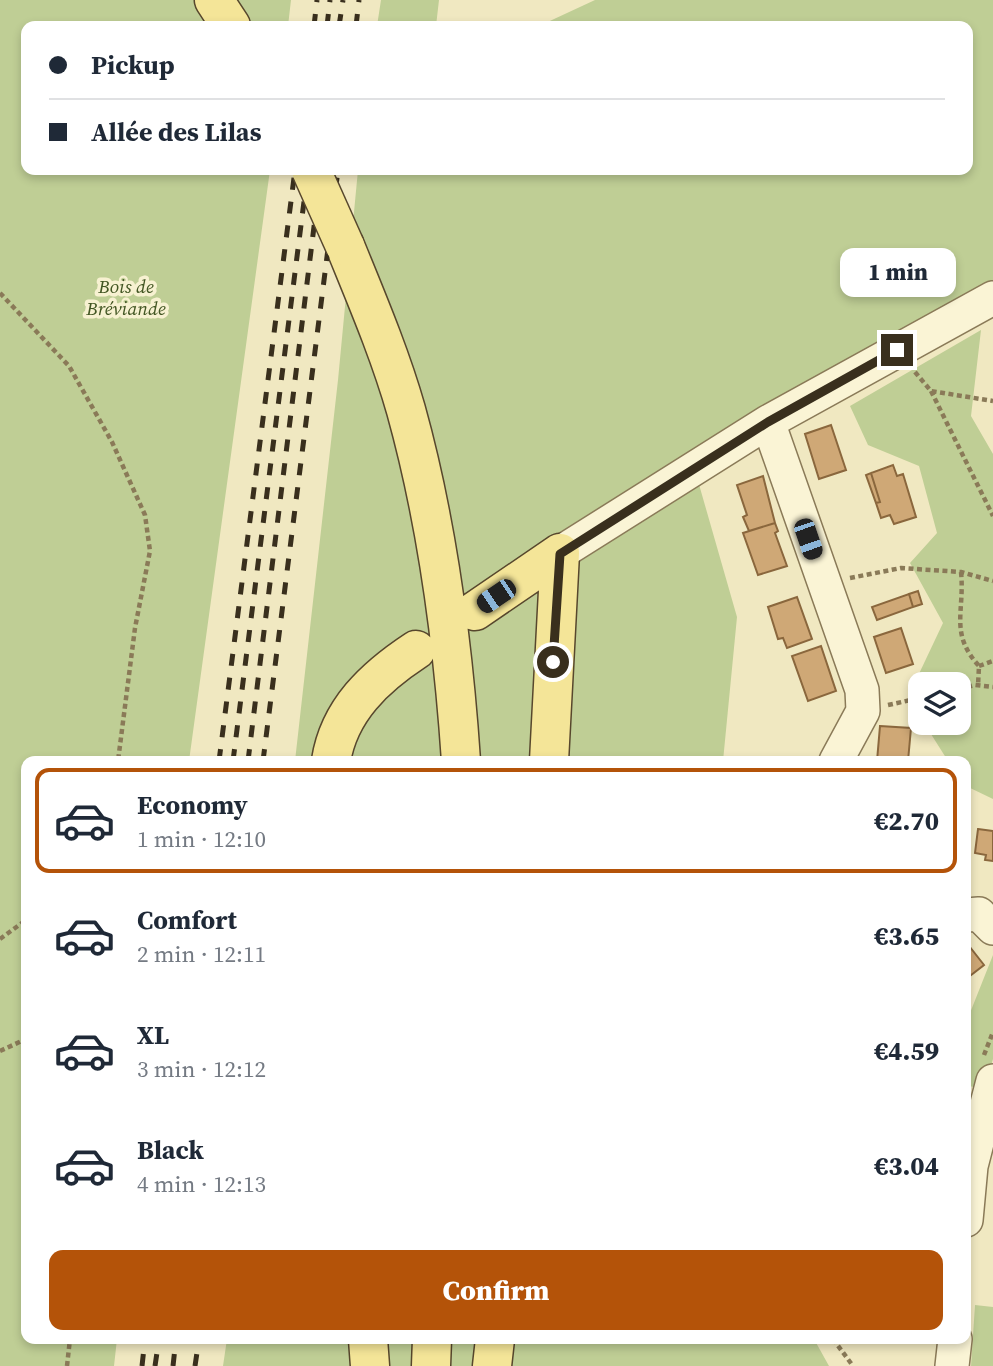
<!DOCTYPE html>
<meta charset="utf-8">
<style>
:root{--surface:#fff;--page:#f6f6f7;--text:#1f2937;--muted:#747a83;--line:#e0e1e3;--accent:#b45309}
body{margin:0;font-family:"Source Serif 4",serif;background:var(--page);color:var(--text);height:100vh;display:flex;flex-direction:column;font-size:26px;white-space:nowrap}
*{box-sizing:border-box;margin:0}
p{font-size:23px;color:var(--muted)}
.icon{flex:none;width:38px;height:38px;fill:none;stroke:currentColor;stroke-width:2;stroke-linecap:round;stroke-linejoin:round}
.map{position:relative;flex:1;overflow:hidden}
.sheet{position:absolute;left:21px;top:756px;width:950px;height:588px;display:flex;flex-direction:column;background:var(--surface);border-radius:14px;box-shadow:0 4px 10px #0003}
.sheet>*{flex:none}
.banner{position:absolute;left:21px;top:21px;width:952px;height:154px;border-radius:14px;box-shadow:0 4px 10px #0003;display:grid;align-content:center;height:154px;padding:0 28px;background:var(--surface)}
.fabs{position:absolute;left:908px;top:672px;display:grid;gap:14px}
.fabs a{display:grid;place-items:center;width:63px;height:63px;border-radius:14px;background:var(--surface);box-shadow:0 4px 10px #0003;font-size:35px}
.end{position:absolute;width:32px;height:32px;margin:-16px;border:9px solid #392f1d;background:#fff;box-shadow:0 0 0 4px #fff}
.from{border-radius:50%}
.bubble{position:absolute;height:49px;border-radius:14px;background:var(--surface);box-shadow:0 4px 10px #0003;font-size:23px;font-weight:800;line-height:49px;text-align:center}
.car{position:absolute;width:21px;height:42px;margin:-21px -10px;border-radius:9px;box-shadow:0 0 5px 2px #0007;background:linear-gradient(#222 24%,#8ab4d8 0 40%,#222 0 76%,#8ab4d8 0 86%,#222 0)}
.banner b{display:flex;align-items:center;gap:24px;height:66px;font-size:26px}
.banner b+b{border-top:2px solid var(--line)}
.banner i{width:18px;height:18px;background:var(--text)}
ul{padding:12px 0 0;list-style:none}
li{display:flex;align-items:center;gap:21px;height:105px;margin:0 14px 10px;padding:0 14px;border:4px solid transparent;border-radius:14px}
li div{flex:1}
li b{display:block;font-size:26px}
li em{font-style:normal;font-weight:800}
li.on{border-color:var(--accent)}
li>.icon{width:63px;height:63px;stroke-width:1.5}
.button{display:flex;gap:14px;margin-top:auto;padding:14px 28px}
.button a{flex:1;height:80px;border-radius:14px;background:var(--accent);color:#fff;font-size:28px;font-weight:800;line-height:80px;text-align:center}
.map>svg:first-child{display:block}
.green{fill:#bfce95}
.building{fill:#cfa876;stroke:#8a673d;stroke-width:2}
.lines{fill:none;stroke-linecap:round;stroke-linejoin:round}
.minor-casing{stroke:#8a7a58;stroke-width:36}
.major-casing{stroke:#57472d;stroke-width:41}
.path{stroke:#8a7a58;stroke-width:4.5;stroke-dasharray:5 3.5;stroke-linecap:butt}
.minor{stroke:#faf4d5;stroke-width:33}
.major{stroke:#f4e598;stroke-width:38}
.rail{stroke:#392f1d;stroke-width:5;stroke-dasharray:12 12;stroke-linecap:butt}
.major-bridge-casing{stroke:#57472d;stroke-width:41;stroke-linecap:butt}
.major-bridge{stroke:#f4e598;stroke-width:38}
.route{stroke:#392f1d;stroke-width:9}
.labels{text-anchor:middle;stroke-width:7;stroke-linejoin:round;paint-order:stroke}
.park-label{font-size:19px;font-style:italic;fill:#425623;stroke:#f7f1d1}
</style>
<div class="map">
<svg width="993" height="1366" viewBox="0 0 993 1366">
<rect width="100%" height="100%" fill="#f0e8c1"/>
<!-- green -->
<path class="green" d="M0 0H291L288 26H26V170H270L189 761H26V1339H117L114 1366H0Z
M381 0H439L436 26H377Z
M595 0H993V287L690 453 737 617 723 761H295L338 380 358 170H968V26H539Z
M981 330 971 416 993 454V799L966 786V761H948L924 723H959V684H920V717L908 697 943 623 910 563 937 533 919 466 868 445 850 406Z
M993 955V1059L984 1090 966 1085V1023Z
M975 1305 993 1307V1366H971Z
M227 1339H814L829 1366H223Z"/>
<!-- building -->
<path class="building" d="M831 425 846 470 819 479 805 434Z
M893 465 897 476 903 474 916 517 894 524 890 515 881 518 876 503 880 502 871 473Z
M871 473 880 502 876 503 866 475Z
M763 476 775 523 749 531 743 517 747 515 737 485Z
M775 523 778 531 775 533 787 566 758 575 743 533Z
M918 591 922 604 913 607 909 594Z
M909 594 913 607 877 620 872 607Z
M797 597 812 639 787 648 783 638 778 639 768 607Z
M901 628 913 664 886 673 874 637Z
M821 646 836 691 808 701 792 656Z
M880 726 911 728 908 761H877Z
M978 829 993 831V861L985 860 986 855 975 853Z
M966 942 984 965 966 979Z"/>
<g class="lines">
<defs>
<path id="minor" d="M768 422 862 690 863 711 836 761
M560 553 768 422 993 298
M966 915 979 914 993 928
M966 1220 971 1166 993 1081
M952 1366 955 1339"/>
<path id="major" d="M214 0 231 26
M345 246C367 300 390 354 406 410 438 525 453 642 461 761
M475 611 560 553
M331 761C339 710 375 677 416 650
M549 761 560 553
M368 1339 370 1366
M431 1366 432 1339
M492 1366 495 1339"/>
</defs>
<!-- minor casing -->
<use href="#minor" class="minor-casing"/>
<!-- major casing -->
<use href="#major" class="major-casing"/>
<!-- path -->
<path class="path" d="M0 293 69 366 112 442 145 515 150 551 135 628 118 761
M915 372 931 391 993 401
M931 391 993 516
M961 572C965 612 949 633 979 666L978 686
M850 578 901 568 961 572 993 581
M979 666 993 661
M959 689 975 685 993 687
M888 705 920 698
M0 939 26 920
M0 1051 26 1039
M984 1055 993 1032
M833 1339 853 1366
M67 1366 70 1339"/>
<!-- minor -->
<use href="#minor" class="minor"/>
<!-- major -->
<use href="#major" class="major"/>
<!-- rail -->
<path class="rail" d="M314 26 317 0
M327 26 330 0
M339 26 343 0
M356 26 359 0
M219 761 295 170
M233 761 308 170
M248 761 321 170
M263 761 338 170
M142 1366 145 1339
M155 1366 159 1339
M173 1366 176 1339
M195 1366 199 1339"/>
<defs>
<path id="major-bridge" d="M311 170 345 246"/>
</defs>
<!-- major-bridge casing -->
<use href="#major-bridge" class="major-bridge-casing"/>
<!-- major-bridge -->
<use href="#major-bridge" class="major-bridge"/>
</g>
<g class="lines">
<!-- route -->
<path class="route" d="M553 662 560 554 768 422 897 350"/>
</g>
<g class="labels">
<!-- park labels -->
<g class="park-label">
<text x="126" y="293">Bois de<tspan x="126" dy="22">Bréviande</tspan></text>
</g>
</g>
</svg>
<div class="fabs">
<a><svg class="icon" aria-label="layers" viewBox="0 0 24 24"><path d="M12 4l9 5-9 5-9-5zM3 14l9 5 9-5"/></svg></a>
</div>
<i class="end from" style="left:553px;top:662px"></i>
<i class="end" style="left:897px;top:350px"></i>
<div class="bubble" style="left:840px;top:248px;width:116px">1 min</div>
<i class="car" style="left:808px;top:539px;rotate:161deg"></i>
<i class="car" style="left:496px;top:596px;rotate:236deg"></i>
<div class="banner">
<b><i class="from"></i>Pickup</b>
<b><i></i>Allée des Lilas</b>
</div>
<section class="sheet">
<ul>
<li class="on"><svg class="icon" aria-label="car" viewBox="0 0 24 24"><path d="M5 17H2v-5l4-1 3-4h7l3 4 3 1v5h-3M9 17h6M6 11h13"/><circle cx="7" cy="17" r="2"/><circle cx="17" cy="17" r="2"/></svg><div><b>Economy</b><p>1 min · 12:10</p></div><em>€2.70</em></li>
<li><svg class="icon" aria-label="car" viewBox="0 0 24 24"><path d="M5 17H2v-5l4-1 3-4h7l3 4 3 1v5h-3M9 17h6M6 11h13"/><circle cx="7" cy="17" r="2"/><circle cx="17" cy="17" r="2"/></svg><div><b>Comfort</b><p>2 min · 12:11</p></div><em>€3.65</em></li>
<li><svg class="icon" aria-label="car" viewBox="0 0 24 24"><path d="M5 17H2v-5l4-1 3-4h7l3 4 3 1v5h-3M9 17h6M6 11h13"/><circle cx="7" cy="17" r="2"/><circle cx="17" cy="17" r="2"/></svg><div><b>XL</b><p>3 min · 12:12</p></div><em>€4.59</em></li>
<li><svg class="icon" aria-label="car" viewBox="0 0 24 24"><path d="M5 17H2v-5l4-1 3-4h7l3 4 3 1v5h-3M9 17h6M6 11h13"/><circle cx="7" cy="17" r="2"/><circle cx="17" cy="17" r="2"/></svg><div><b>Black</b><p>4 min · 12:13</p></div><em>€3.04</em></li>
</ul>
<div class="button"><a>Confirm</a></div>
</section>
</div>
